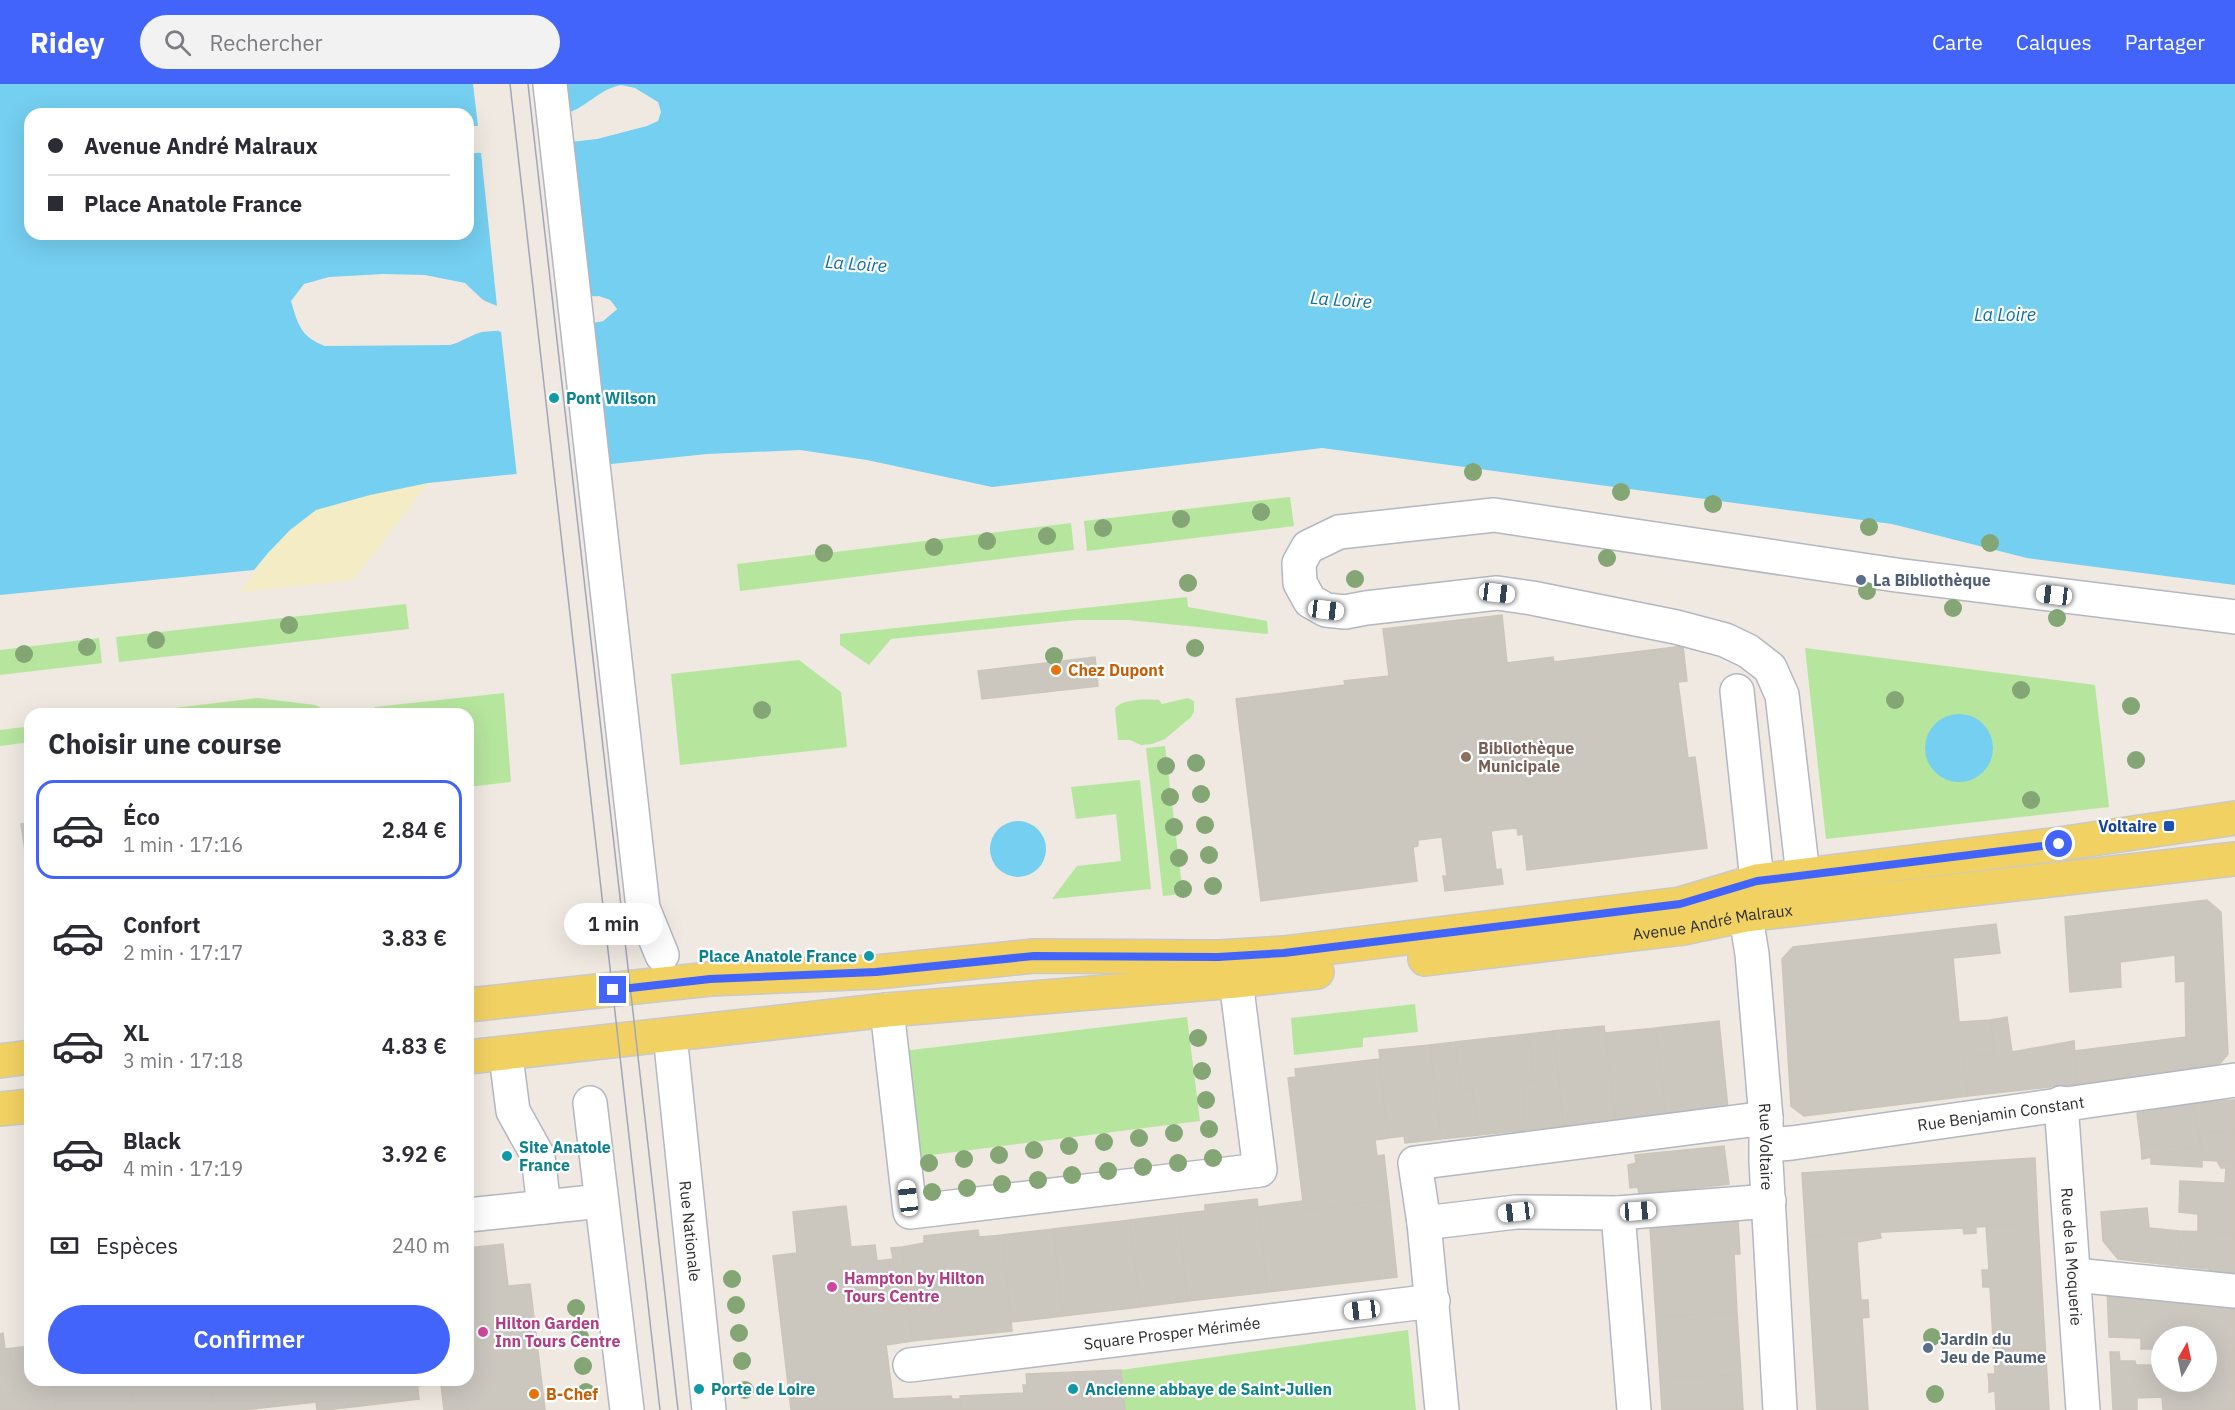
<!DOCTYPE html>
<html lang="fr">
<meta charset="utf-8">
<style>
:root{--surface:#fff;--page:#f2f2f3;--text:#2b2b33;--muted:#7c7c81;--line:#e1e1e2;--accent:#4264fb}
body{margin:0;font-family:"IBM Plex Sans",sans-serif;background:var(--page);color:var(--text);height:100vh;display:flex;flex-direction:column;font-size:22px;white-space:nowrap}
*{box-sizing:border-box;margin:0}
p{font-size:20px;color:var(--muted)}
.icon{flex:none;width:33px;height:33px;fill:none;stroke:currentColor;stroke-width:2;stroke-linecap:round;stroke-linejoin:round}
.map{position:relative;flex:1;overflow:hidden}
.panel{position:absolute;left:24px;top:624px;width:450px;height:678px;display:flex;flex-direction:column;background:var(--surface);border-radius:18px;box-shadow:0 6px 24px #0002}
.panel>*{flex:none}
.guide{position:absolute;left:24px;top:24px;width:450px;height:132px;border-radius:18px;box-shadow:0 6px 24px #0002;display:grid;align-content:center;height:132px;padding:0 24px;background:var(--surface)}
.needle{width:39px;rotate:9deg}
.controls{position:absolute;left:2151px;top:1242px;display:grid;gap:12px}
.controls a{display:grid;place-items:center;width:66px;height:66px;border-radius:50%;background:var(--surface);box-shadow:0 6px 24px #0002;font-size:30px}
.end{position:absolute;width:27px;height:27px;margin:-14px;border:8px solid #4264fb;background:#fff;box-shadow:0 0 0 3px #fff}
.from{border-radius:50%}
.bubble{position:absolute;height:42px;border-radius:21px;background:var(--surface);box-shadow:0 6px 24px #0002;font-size:20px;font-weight:600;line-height:42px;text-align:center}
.car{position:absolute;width:18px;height:36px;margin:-18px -9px;border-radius:8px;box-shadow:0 0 4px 2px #0007;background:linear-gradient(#fff 24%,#345 0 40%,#fff 0 76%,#345 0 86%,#fff 0)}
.guide b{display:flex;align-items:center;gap:21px;height:57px;font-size:22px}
.guide b+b{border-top:2px solid var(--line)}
.guide i{width:15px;height:15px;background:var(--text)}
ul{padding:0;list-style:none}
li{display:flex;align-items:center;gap:18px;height:99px;margin:0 12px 9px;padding:0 12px;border:3px solid transparent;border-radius:18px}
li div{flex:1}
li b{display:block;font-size:22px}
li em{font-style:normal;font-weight:600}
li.active{border-color:var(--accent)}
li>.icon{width:54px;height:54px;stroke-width:1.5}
h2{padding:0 24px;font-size:27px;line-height:72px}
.pay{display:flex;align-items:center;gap:15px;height:66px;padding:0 24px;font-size:22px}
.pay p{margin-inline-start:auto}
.action{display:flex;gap:12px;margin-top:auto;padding:12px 24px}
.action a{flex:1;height:69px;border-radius:36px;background:var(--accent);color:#fff;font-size:24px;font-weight:600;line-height:69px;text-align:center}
header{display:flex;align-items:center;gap:36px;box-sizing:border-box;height:84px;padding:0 30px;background:var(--accent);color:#fff}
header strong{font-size:28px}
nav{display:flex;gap:33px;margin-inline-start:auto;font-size:21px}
.search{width:420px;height:54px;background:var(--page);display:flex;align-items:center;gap:15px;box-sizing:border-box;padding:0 21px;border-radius:33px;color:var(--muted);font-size:22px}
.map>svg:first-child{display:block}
.green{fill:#b6e59e}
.sand{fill:#f3ecc5}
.water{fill:#75cff0;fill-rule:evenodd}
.pier{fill:#efe9e1}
.building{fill:#cbc7bf;stroke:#cbc5ba;stroke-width:1.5}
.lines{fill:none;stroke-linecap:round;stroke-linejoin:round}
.minor-casing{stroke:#b4b7c1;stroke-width:36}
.major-casing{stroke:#c9c9c9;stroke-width:36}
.minor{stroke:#fff;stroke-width:33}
.major{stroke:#f2d163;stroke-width:33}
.tram{stroke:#a3a6b8;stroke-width:1.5}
.tree{fill:#84a574}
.route{stroke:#4264fb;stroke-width:8}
.culture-dot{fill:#0f9aa8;stroke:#fff;stroke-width:2}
.service-dot{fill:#5c6f8a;stroke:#fff;stroke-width:2}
.food-dot{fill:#e8710a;stroke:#fff;stroke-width:2}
.education-dot{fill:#8d6e63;stroke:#fff;stroke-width:2}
.transit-dot{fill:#1a4fb4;stroke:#fff;stroke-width:2}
.hotel-dot{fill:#d1479c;stroke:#fff;stroke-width:2}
.labels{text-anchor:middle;stroke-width:4.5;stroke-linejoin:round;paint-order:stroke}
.culture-label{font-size:16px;font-weight:bold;fill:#0d838f;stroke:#fff;text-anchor:start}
.service-label{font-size:16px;font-weight:bold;fill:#4e5e75;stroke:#fff;text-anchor:start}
.food-label{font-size:16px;font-weight:bold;fill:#c56008;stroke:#fff;text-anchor:start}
.education-label{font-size:16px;font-weight:bold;fill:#785e54;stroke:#fff;text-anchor:start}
.transit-label{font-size:16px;font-weight:bold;fill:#164399;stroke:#fff;text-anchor:end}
.street-label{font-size:16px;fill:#2e2e2e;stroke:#fff}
.hotel-label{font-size:16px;font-weight:bold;fill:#b23c85;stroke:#fff;text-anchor:start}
.water-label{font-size:18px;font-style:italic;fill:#0d6fa3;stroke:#fff}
</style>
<header>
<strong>Ridey</strong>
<div class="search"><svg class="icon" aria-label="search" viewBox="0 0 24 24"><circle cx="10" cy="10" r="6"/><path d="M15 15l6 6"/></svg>Rechercher</div>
<nav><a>Carte</a><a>Calques</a><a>Partager</a></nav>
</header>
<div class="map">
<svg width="2235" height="1326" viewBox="0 0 2235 1326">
<rect width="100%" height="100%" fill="#efe9e1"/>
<!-- green -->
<path class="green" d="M1290 413 1294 442 1087 467 1084 437Z
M1071 439 1074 466 740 507 737 480Z
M1187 513 1188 523 1267 537 1268 550 1128 536H1077L891 555 869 581 840 561V550Z
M406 520 409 545 119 578 116 553Z
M99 554 102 579 0 591V566Z
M1805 564 2095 601 2109 723 1826 755Z
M799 576 841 608 847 663 680 681 671 590Z
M504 609 511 698 468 703V630H369L375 623Z
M258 614 315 621 333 630H123Z
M1188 614 1194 617V628L1191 633 1165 655 1152 660 1141 661 1130 656H1118L1115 624C1123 615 1146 615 1159 616L1162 620Z
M24 643 30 649V658L0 662V646Z
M1165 662 1183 810 1163 812 1146 664Z
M1140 696 1151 805 1052 815 1077 782 1121 777 1116 730 1076 735 1071 703Z
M1415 920 1418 948 1363 954V963L1294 971 1291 934Z
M1187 933 1200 1037 916 1073 903 967Z
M1408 1246 1416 1326H1125L1121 1286Z"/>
<!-- sand -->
<path class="sand" d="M428 399 353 496 240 508 268 469 290 446 316 426 370 411Z"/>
<!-- water -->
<path class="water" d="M0 0H2235V501L2027 474 1892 440 1322 364 992 403 867 376 800 366 707 370 428 399 370 411 316 426 290 446 268 469 254 486 0 511ZM621 1 635 4 658 18 661 28 658 37 647 42 597 55 468 70V150H30V30H468V42H478C507 38 539 36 567 29 586 24 599 5 621 1ZM383 190 425 191 465 199 483 216 497 222 599 212 610 216 617 225 603 237 482 248C470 251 462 258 450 261L325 262C301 253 298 241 291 217L304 200 329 193Z
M1925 664a34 34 0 1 1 68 0a34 34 0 1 1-68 0Z
M990 765a28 28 0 1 1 56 0a28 28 0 1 1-56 0Z"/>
<!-- pier -->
<path class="pier" d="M473 0H566L569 29H574L569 32 471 45 478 42Z
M585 54 572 58 588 211 610 216 617 225 603 237 593 239 608 384 517 393 501 248 492 244 592 236 602 234 613 225 609 219 588 214 494 224 497 222 481 69 473 66Z"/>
<!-- building -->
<path class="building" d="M1502 531 1507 579 1553 573 1554 578 1683 562 1687 597 1678 598 1688 674 1695 673 1707 764 1527 786 1523 750 1518 751 1517 744 1505 745 1491 747 1496 786 1501 785 1503 800 1445 807 1443 792H1447L1442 753 1418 756V762L1413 763 1417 797 1261 817 1236 615 1345 601 1344 597 1389 592 1383 545Z
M1095 573 1098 602 982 615 978 587Z
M30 739V766L25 767 21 740Z
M2207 816 2221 828 2228 970 2217 983 2077 1000 2075 967 2186 953 2185 897 2176 898 2175 871 2120 878 2121 903 2070 908 2065 833Z
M1996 840 2000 869 1953 874 1959 938 1990 936 1995 970 1963 973 1968 1012 1804 1032 1791 1022 1782 875 1793 863Z
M2007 933 2012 968 2074 957 2077 1000 1968 1012 1963 973 1995 970 1990 936Z
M1719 937 1728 1025 1666 1031 1656 944Z
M1604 942 1616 1037 1564 1042 1553 947Z
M1656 944 1666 1031 1616 1037 1605 949Z
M1553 947 1564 1042 1526 1046 1522 998 1534 997 1529 950Z
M1529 950 1534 997 1522 998 1526 1046 1479 1051 1472 1004 1461 1005 1455 958Z
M1455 958 1461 1005 1472 1004 1479 1051 1441 1055 1430 961Z
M1430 961 1441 1055 1405 1059 1404 1052 1388 1054 1379 966Z
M1379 975 1388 1054 1375 1056 1377 1072 1384 1071 1389 1116 1304 1126 1288 994 1296 993 1295 985Z
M2235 1016V1047L2198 1049 2194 1019Z
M2194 1019 2202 1065 2141 1061 2137 1029Z
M2235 1047V1078L2202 1076V1065L2198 1049Z
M2141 1061 2202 1065V1083L2151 1080V1073L2142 1075Z
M1724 1062 1729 1100 1639 1111 1638 1103 1630 1104 1628 1081 1636 1079 1635 1071Z
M2035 1074 2038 1139 1976 1143V1149L1964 1150 1963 1144 1806 1152 1802 1089Z
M2217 1077 2235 1078V1149L2198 1148V1130L2179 1128 2180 1097 2225 1099 2226 1084H2221Z
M1257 1115 1268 1208 1188 1217 1178 1130 1205 1127V1121Z
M1389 1116 1397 1193 1268 1208 1258 1123 1302 1117 1304 1126Z
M846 1122 851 1163 875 1161 877 1177 893 1175 891 1164 902 1163 912 1257 886 1261 893 1315 951 1312 952 1315H961V1326H791L773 1172 797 1169 793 1128Z
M2147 1124 2149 1144 2179 1147 2178 1182 2118 1175 2103 1157 2101 1128Z
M1178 1130 1188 1217 1140 1223 1130 1136Z
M1130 1136 1140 1223 1063 1232 1053 1145Z
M1738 1136 1740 1170H1734L1737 1229 1656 1233 1650 1143Z
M2038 1139 2049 1326H1996L1995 1307 1989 1308V1299L1988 1290H1995L1990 1203H1983L1982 1186H1989L1986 1142Z
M1053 1145 1063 1232 1011 1238 1002 1151Z
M978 1146 979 1153 1002 1151 1012 1247 912 1257 902 1163 924 1159V1152Z
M2179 1147 2235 1149V1189L2210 1188 2209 1185 2178 1182Z
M1880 1149 1881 1154 1857 1158 1861 1216H1868L1869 1233 1862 1234 1868 1326H1817L1806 1152Z
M503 1160 508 1202 530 1200 545 1326H444L441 1300 418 1302 417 1296H468V1164Z
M2107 1203 2235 1219V1257L2206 1256V1252H2162V1255L2109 1253Z
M1737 1229 1741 1290 1660 1295 1656 1233Z
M3 1249 5 1265 30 1262V1296H52L56 1326H0V1250Z
M2141 1254 2162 1255V1298H2206V1256L2235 1257V1326H2163L2162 1313 2137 1314V1326H2113L2110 1268H2119L2120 1277H2135L2136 1281H2154V1265H2141Z
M1121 1286 1125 1326H961L960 1312 1024 1309 1023 1301H1027L1026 1290Z
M1741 1290 1743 1326H1662L1660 1295Z
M52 1296H131L134 1326H56Z
M131 1296H210L214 1326H134Z
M210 1296H417L419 1315 326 1326H317L316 1318 243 1326H214Z"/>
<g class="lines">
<defs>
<g id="minor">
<path d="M550 0 643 824 662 871"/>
<path d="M1737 607 1757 797"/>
<path d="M1803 791 1782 611 1770 584 1748 567 1725 556 1676 543 1532 514 1497 509 1366 524 1345 528 1326 526 1310 517 1300 499 1299 479 1308 463 1339 448 1494 431 1896 491 2235 533"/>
<path id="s1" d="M1741 802 1752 870 1766 1034V1078L1780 1326"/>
<path d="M887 926 910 1128 1260 1086 1236 897"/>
<path id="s2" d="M672 970 709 1326"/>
<path d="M508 988 513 1027 538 1072 544 1123"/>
<path d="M590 1019 627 1326"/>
<path id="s3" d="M2061 1019 2083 1326"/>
<path id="s4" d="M1767 1061 1792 1059 2235 996"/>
<path d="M1618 1129 1634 1326"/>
<path d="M468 1131 601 1117"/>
<path d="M1424 1139 1516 1128 1618 1129 1769 1117"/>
<path d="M2075 1191 2235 1207"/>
<path id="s5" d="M910 1281 1433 1217"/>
<path d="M1442 1326 1424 1139 1415 1079 1766 1034"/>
</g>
<g id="major">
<path id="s6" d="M1425 875 1684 844 1745 831 2235 775"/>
<path d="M468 921 710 895 876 888 1034 872 1218 873 1284 869 1680 820 1757 797 2059 760 2235 734"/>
<path d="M468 973 887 926 1236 897 1317 888"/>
<path d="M0 977 30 973"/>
<path d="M0 1025 30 1022"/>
</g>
</defs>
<!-- minor casing -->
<use href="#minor" class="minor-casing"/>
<!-- major casing -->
<use href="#major" class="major-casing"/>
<!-- minor -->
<use href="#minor" class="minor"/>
<!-- major -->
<use href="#major" class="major"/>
<!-- tram -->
<path class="tram" d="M510 0 660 1326
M528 0 678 1326"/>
</g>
<!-- trees -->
<g class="tree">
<circle cx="1473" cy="388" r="9"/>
<circle cx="1621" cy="408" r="9"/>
<circle cx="1713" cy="420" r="9"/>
<circle cx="1261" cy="428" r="9"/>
<circle cx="1181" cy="435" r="9"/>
<circle cx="1869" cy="443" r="9"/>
<circle cx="1103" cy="444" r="9"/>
<circle cx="1047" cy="452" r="9"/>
<circle cx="987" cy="457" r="9"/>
<circle cx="1990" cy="459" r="9"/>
<circle cx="934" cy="463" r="9"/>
<circle cx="824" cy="469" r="9"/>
<circle cx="1607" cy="474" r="9"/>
<circle cx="1355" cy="495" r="9"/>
<circle cx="1188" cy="499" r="9"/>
<circle cx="1867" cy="507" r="9"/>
<circle cx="1953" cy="524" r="9"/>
<circle cx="2057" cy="534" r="9"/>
<circle cx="289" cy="541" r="9"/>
<circle cx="156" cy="556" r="9"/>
<circle cx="87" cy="563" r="9"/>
<circle cx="1195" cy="564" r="9"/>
<circle cx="24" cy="570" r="9"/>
<circle cx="1054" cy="572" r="9"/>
<circle cx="2021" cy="606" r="9"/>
<circle cx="1895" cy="616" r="9"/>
<circle cx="2131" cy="622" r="9"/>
<circle cx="762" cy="626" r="9"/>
<circle cx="2136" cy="676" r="9"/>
<circle cx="1196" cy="679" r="9"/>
<circle cx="1166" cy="682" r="9"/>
<circle cx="1201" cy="710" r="9"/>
<circle cx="1170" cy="713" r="9"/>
<circle cx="2031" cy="716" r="9"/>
<circle cx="1205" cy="741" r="9"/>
<circle cx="1174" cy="743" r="9"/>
<circle cx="1209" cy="771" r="9"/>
<circle cx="1179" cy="774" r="9"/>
<circle cx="1213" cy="802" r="9"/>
<circle cx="1183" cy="805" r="9"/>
<circle cx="1198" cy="954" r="9"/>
<circle cx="1202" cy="987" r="9"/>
<circle cx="1206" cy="1016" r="9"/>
<circle cx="1209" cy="1045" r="9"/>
<circle cx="1174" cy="1049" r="9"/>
<circle cx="1139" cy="1054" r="9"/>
<circle cx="1104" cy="1058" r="9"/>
<circle cx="1069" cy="1062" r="9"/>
<circle cx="1034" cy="1066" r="9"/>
<circle cx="999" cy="1071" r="9"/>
<circle cx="1213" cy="1074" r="9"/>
<circle cx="964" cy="1075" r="9"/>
<circle cx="929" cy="1079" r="9"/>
<circle cx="1178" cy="1079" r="9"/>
<circle cx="1143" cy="1083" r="9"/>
<circle cx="1108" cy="1087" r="9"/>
<circle cx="1072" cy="1091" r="9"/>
<circle cx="1038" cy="1096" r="9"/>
<circle cx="1002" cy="1100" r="9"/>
<circle cx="967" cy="1104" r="9"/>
<circle cx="932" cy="1108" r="9"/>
<circle cx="732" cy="1195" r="9"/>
<circle cx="736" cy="1221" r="9"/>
<circle cx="576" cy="1224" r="9"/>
<circle cx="739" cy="1249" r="9"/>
<circle cx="580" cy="1253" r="9"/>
<circle cx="1932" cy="1253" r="9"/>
<circle cx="742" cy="1277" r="9"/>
<circle cx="583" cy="1282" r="9"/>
<circle cx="745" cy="1306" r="9"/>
<circle cx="586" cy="1308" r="9"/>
<circle cx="1935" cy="1310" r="9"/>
</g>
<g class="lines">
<!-- route -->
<path class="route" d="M613 906 710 895 876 888 1034 872 1218 873 1284 869 1680 820 1757 797 2059 760"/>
</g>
<!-- markers -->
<g class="culture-dot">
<circle cx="554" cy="314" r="6"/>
<circle cx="869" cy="872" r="6"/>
<circle cx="507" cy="1072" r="6"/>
<circle cx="699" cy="1305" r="6"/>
<circle cx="1073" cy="1305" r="6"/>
</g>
<g class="service-dot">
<circle cx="1861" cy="496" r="6"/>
<circle cx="1928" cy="1264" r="6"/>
</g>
<g class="food-dot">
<circle cx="1056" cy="586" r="6"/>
<circle cx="534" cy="1310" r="6"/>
</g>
<circle class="education-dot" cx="1466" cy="673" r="6"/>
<rect class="transit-dot" x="2163" y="736" width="12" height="12" rx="3"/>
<g class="hotel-dot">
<circle cx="832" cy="1203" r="6"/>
<circle cx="483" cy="1248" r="6"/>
</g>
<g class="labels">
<!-- culture labels -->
<g class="culture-label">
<text x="566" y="320">Pont Wilson</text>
<text x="857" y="878" text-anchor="end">Place Anatole France</text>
<text x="519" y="1069">Site Anatole<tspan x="519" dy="18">France</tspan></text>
<text x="711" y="1311">Porte de Loire</text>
<text x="1085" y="1311">Ancienne abbaye de Saint-Julien</text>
</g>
<!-- service labels -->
<g class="service-label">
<text x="1873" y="502">La Bibliothèque</text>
<text x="1940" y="1261">Jardin du<tspan x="1940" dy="18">Jeu de Paume</tspan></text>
</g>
<!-- food labels -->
<g class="food-label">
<text x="1068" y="592">Chez Dupont</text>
<text x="546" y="1316">B-Chef</text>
</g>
<!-- education labels -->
<g class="education-label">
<text x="1478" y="670">Bibliothèque<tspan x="1478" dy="18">Municipale</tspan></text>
</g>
<!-- transit labels -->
<g class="transit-label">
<text x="2157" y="748">Voltaire</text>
</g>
<!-- street labels -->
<g class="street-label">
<text dy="6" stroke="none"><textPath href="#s6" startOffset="290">Avenue André Malraux</textPath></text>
<text dy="6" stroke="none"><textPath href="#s4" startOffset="236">Rue Benjamin Constant</textPath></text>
<text dy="6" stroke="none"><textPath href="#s1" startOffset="262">Rue Voltaire</textPath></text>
<text dy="6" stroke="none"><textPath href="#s2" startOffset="178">Rue Nationale</textPath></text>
<text dy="6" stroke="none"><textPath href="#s3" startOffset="154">Rue de la Moquerie</textPath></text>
<text dy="6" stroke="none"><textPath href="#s5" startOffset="264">Square Prosper Mérimée</textPath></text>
</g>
<!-- hotel labels -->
<g class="hotel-label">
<text x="844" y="1200">Hampton by Hilton<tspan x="844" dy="18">Tours Centre</tspan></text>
<text x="495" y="1245">Hilton Garden<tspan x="495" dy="18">Inn Tours Centre</tspan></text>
</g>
<!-- water labels -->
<g class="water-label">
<text transform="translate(856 180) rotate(4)" y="6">La Loire</text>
<text transform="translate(1341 216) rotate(4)" y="6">La Loire</text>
<text x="2005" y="237">La Loire</text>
</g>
</g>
</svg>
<div class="controls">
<a><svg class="needle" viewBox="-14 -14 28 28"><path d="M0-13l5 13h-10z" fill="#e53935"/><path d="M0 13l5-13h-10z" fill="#7c7c81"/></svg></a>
</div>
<i class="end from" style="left:2059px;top:760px"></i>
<i class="end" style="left:613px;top:906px"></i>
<div class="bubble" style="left:564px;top:819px;width:99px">1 min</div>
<i class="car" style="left:1497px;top:509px;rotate:97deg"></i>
<i class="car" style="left:2054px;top:511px;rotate:277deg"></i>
<i class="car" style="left:1326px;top:526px;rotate:97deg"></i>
<i class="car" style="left:908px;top:1114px;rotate:353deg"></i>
<i class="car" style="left:1638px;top:1127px;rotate:86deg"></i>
<i class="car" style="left:1516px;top:1128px;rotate:263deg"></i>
<i class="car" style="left:1362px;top:1226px;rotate:263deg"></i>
<div class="guide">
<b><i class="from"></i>Avenue André Malraux</b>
<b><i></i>Place Anatole France</b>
</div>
<section class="panel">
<h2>Choisir une course</h2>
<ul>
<li class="active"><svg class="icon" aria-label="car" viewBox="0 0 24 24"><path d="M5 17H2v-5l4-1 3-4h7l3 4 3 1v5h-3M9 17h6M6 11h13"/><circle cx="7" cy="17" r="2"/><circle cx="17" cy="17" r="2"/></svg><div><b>Éco</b><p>1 min · 17:16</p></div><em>2.84 €</em></li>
<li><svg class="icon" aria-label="car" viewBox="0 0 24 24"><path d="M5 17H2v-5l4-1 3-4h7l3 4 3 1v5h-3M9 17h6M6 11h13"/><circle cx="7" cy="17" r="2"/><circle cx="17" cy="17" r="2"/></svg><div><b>Confort</b><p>2 min · 17:17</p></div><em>3.83 €</em></li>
<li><svg class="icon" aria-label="car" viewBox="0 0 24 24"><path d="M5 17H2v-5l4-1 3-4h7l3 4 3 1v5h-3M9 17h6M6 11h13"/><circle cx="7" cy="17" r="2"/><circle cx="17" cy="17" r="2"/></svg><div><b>XL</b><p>3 min · 17:18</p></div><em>4.83 €</em></li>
<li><svg class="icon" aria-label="car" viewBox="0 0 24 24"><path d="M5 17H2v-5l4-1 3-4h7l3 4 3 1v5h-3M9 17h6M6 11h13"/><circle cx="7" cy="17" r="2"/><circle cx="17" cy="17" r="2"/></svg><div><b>Black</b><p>4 min · 17:19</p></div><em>3.92 €</em></li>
</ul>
<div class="pay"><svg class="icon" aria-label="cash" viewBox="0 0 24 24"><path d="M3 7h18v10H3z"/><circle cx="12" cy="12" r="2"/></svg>Espèces<p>240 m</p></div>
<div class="action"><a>Confirmer</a></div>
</section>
</div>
